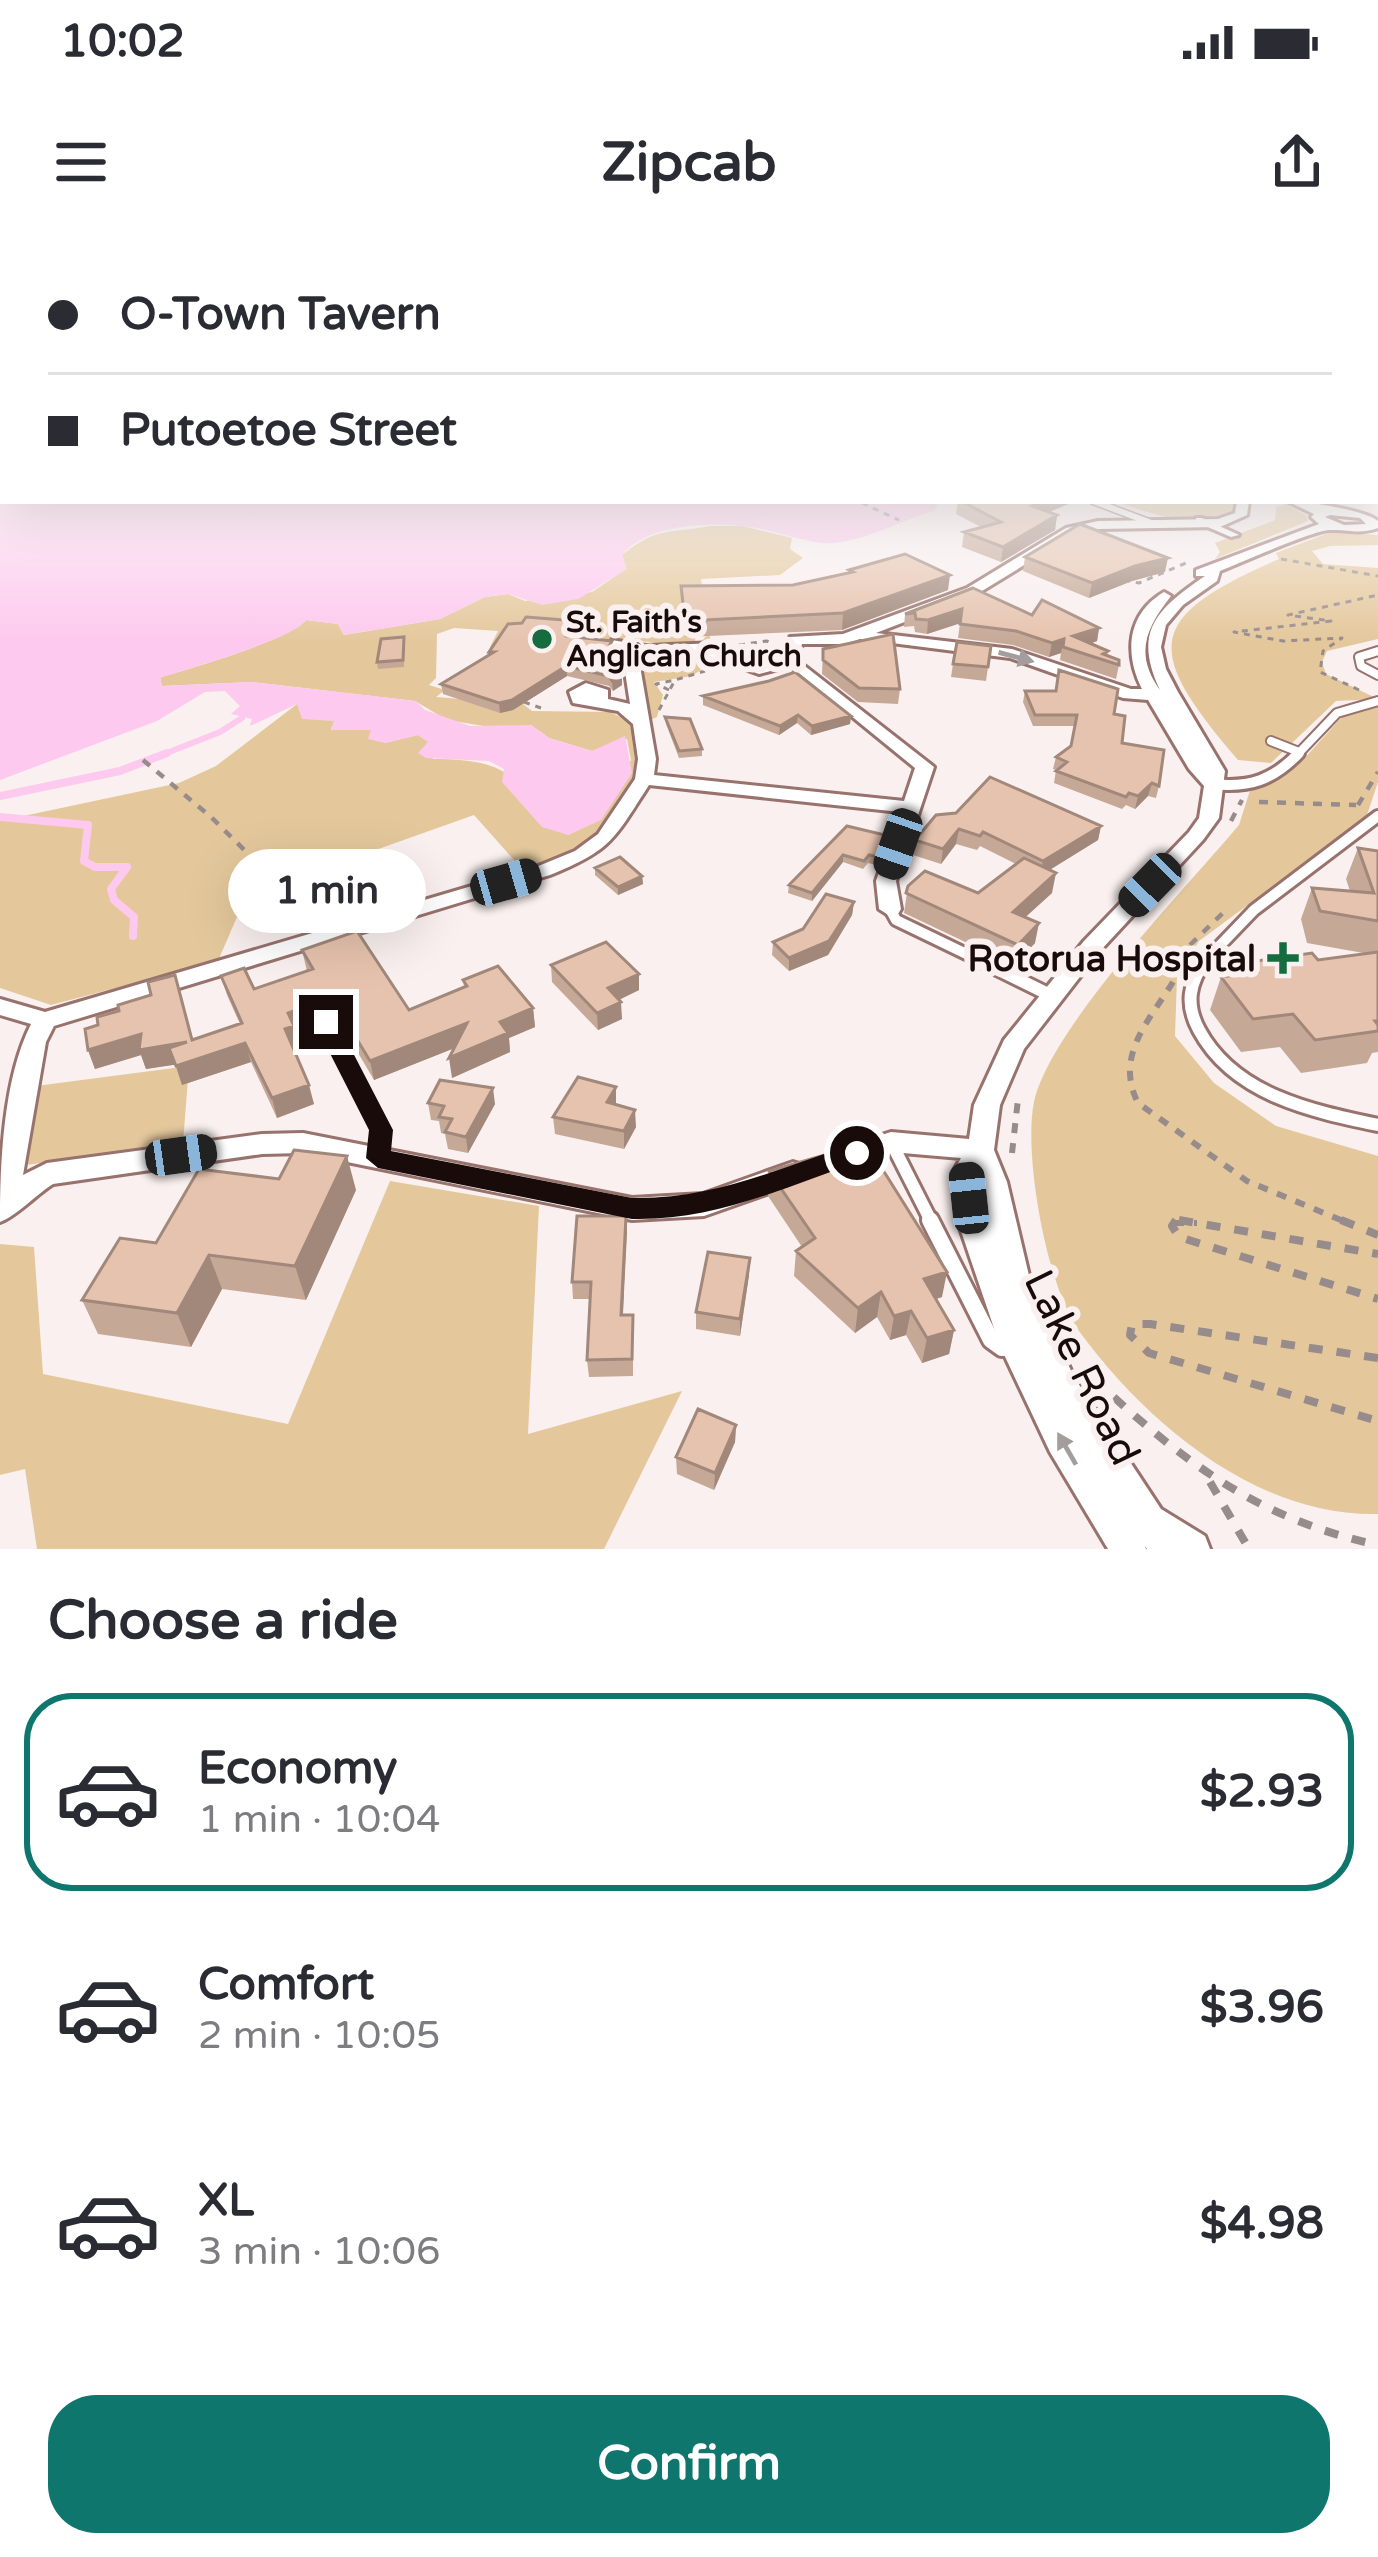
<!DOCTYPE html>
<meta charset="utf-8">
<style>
:root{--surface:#fff;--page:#f7f7f7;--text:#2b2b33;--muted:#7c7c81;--line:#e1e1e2;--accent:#0f766e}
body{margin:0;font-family:"Varela Round",sans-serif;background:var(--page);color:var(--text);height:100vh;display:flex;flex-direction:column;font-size:45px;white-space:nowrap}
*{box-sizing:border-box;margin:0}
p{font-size:39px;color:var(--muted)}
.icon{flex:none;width:66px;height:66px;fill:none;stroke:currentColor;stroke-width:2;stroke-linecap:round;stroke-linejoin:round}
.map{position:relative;height:1309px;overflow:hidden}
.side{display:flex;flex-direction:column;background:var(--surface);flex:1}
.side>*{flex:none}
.guide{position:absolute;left:0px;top:0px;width:1380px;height:264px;box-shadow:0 12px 48px #0002;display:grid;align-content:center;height:264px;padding:0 48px;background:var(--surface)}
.end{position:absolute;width:54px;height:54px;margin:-27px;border:15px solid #180b09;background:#fff;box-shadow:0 0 0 6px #fff}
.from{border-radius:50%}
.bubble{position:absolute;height:84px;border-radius:42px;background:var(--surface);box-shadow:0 12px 48px #0002;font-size:39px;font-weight:700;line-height:84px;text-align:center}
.car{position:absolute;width:36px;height:72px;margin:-36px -18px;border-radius:15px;box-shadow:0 0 9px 3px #0007;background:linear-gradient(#222 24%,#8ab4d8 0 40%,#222 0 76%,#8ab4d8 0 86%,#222 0)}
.guide b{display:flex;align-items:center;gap:42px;height:114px;font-size:45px}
.guide b+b{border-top:3px solid var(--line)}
.guide i{width:30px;height:30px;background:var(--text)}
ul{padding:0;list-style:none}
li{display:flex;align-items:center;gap:36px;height:198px;margin:0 24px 18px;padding:0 24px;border:6px solid transparent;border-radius:48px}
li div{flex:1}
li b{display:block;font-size:45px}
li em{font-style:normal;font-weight:700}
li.on{border-color:var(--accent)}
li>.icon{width:108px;height:108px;stroke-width:1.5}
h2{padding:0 48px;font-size:54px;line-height:144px}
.primary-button{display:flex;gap:24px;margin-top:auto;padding:24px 48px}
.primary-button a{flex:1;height:138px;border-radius:48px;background:var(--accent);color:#fff;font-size:48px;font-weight:700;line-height:138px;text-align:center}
.status{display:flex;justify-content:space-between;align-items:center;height:84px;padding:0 60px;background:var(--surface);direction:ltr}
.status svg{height:33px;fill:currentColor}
header{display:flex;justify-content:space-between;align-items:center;height:156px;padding:0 48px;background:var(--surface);font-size:54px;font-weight:700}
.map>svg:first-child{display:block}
.green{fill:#e4c89c}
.water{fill:#fdc9ee}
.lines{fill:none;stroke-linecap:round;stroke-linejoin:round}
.stream-far1{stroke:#fdc9ee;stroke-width:6}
.stream{stroke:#fdc9ee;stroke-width:8}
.service-far4-casing{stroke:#98726d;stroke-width:9}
.service-far3-casing{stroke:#98726d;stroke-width:12}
.service-far2-casing{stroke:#98726d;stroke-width:16}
.service-far1-casing{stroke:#98726d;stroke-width:18}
.service-casing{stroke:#98726d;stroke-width:22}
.pedestrian-casing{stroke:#98726d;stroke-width:6}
.minor-casing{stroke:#98726d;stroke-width:6}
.path-far3{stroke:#978c8b;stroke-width:3;stroke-dasharray:6 6;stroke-linecap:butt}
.path-far2{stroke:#978c8b;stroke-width:4.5;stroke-dasharray:9 9;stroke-linecap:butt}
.path-far1{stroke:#978c8b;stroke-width:6;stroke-dasharray:10 10;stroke-linecap:butt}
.path{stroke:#978c8b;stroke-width:8;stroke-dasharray:14 14;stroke-linecap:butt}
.service-far4{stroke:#fff;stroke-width:6}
.service-far3{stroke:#fff;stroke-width:8}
.service-far2{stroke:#fff;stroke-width:10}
.service-far1{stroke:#fff;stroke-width:12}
.service{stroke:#fff;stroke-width:16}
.pedestrian{fill:#fff;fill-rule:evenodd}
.minor{fill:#fff;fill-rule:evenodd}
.wall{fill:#c6a896}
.shaded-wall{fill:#a1887a}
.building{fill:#e6c3ae;stroke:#a1887a;stroke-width:3}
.oneway{fill:#a39d9d}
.route{fill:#180b09}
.poi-dot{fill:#156c3f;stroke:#f9f0ef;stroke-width:4.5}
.labels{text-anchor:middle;stroke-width:12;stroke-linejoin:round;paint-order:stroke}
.far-poi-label{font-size:30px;font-weight:bold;fill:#180b09;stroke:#f9f0ef;text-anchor:start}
.poi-label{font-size:36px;font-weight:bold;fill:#180b09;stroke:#f9f0ef;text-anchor:end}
.near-street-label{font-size:42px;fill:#180b09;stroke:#f9f0ef}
</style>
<div class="status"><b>10:02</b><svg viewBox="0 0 49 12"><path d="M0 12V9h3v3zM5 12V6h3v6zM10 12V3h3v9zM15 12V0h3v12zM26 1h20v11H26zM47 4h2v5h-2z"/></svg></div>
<header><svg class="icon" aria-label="menu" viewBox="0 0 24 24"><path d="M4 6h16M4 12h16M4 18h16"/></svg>Zipcab<svg class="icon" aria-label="share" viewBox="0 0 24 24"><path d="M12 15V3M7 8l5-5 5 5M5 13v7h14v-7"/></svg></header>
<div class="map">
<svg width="1378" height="1309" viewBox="0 0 1378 1309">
<rect width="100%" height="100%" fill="#f9f0ef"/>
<!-- green -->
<path class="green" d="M1115 261H1236L1233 272C1190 288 1157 276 1115 261Z
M1286 264 1306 275 1308 281 1215 319 1220 312 1215 303 1275 280 1276 267Z
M711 286H742L792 298 790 309 803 318 780 335 701 339 711 403 699 404 709 393 697 392 694 404 633 401 646 379 635 377 624 401 616 404 626 410 621 422 570 406 575 396 570 394 507 408 490 407 498 391 454 388 437 394 436 438 429 445 445 450 436 457 523 464 532 471 609 472 633 482 640 532 602 593 579 608 522 629 474 575 246 656 218 721 51 765 0 748V581L179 543 216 526 297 464 335 480 331 489 372 490 385 503 418 495 429 502 433 519C514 519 515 540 568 595L601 579 631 520 627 499 592 511 549 498 531 485 496 488 447 480 415 461 252 442 162 446 160 437C187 430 292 399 306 380L338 384 344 395 440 379 485 357 508 354 525 361 592 352 626 329 622 315C658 286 668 294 711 286Z
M1331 292 1378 295V305L1330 306 1312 311 1323 324 1378 328V399L1327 411 1322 422 1326 434 1378 459 1336 461 1271 523 1238 520C1143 409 1144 378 1279 319L1276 313Z
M669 413 694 414 709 424 692 436 654 442 663 455 657 477 650 480 639 428 649 417Z
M1378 464V542L1366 578 1199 701 1177 737 1175 796 1214 843 1276 886 1378 916V1274C1257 1277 1146 1183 1079 1091 1047 1047 1023 915 1034 862 1050 788 1186 648 1239 585L1252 544 1302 521 1351 467Z
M189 826 183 903 26 925 36 846Z
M390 941 539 966 528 1194 682 1151 604 1309H37L25 1229 0 1235V1004L34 1007 43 1134 288 1184Z"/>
<!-- water -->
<path class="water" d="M0 220 3 261 938 264 934 271C901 280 870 299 835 303 816 305 790 296 771 291 726 280 651 280 622 315L627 329 578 359 542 365 508 354 485 357 440 379 344 395 338 384 306 380C292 400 188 428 160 438L162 446 252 442 416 461 425 470 470 486 531 485 549 498 592 511 625 496 632 533 601 580 568 595 542 587 502 542 504 529 489 521 426 518 418 513 428 502 418 495 385 503 368 499 371 490H331L334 481 302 479 297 464 250 486 252 479 231 474 240 466 225 451 205 452 157 481 0 540Z"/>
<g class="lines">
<!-- stream-far1 -->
<path class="stream-far1" d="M159 516 220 492 242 478"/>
<!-- stream -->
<path class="stream" d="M0 556 120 531 167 513
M0 577 88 585 84 621 95 627H127L111 649 114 660 134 677 133 696"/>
<defs>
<path id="service-far4" d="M1093 261 1154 284"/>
<path id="service-far3" d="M1378 411 1359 417 1361 426 1378 435
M1271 501 1299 512
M1296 516 1337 473 1378 461"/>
<path id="service-far2" d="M1213 544C1250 548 1273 540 1299 513
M890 669 896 680 983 722
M1204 722 1254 670 1378 576"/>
<path id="service-far1" d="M977 719 1050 755
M1206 719C1189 743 1185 764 1199 790 1234 855 1311 871 1378 885
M325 782 381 890 378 918
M891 902 932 983"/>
<path id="service" d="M930 980 991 1100 1002 1108 1015 1106"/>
<path id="pedestrian" d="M1196 278H1202L1239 295 1231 297 1196 282Z"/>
<path id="minor" d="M1237 261H1249L1247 275 1220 287 1098 289 1075 294 977 354 876 393 1012 409 1131 449H1142C1124 413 1127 374 1164 352L1171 356C1146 388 1134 414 1160 450 1132 391 1157 369 1205 336H1196V330L1319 284 1311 277 1314 274 1287 261C1305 261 1365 270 1378 281V288C1357 295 1350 289 1330 290 1313 290 1241 323 1220 331L1217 341 1183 365 1166 385 1161 407 1166 429 1178 452 1225 531 1219 578 1203 600 1100 711 1024 809 1000 865 994 910 1007 942 1031 1044 1074 1137 1161 1269 1205 1296 1210 1309H1147L1145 1306 1146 1309H1108L1050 1212 1000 1106 958 982 952 934 961 918 891 912 846 926 837 923 833 916 837 909 891 892 969 899 974 865 1004 800 1084 701 1189 592 1199 578 1204 546 1189 529 1148 460 1123 458 1010 418 860 399 845 404H802L797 420 934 527 896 641 901 669 898 674 890 676 879 669 876 641 900 572 649 545C614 599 612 610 550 635L54 786 46 802 23 935 47 923 262 894 303 893 632 958 703 954 793 922 803 925 807 933 803 941 704 976 632 980 303 913 262 914 53 944C37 954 15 977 0 982 0 924 3 839 31 784L0 775V759L45 772 536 627 575 611 598 594 635 539 638 519 633 484 618 471 573 463 569 452 586 443 608 450V459L630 464 624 425 635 413 612 406V400L646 406 715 403 720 405 721 411C742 420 762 430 784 416L790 397 843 394 967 348 1066 288 1098 281 1218 279 1235 273ZM1330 275 1360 278 1366 284 1344 285 1325 277ZM700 413 759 434 790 426 915 528 904 561 654 535 656 519 640 426 649 415Z"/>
</defs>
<!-- service-far4 casing -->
<use href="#service-far4" class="service-far4-casing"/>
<!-- service-far3 casing -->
<use href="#service-far3" class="service-far3-casing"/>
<!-- service-far2 casing -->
<use href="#service-far2" class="service-far2-casing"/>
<!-- service-far1 casing -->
<use href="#service-far1" class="service-far1-casing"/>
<!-- service casing -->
<use href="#service" class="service-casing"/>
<!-- pedestrian casing -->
<use href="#pedestrian" class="pedestrian-casing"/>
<!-- minor casing -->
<use href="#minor" class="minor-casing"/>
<!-- path-far3 -->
<path class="path-far3" d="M862 263 899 280
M1281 319 1378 336
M1124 340 1139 343 1186 323
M584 392 599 387 597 374
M739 405 767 401 774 406
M669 450 656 444 675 440
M1359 450 1320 432 1323 411 1342 398 1283 401 1234 392 1331 381 1288 375 1378 355
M524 462 541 468
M659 470 675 440 705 431"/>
<!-- path-far2 -->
<path class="path-far2" d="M143 520 211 577 301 666 311 682
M1259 562 1356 565
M1358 565 1378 532
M1231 581 1242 560
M1190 705 1225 671"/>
<!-- path-far1 -->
<path class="path-far1" d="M1173 742C1149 781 1114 816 1138 863L1247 941 1348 983
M1012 913 1018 859
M1174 983H1197"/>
<!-- path -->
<path class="path" d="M1176 980 1172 986 1179 997 1378 1059
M1179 980 1378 1014
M1341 980 1378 995
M1378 1118 1150 1084H1132L1130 1095 1149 1113 1378 1181
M1093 1138C1182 1221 1257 1279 1378 1305
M1210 1242 1249 1309"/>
<!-- service-far4 -->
<use href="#service-far4" class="service-far4"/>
<!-- service-far3 -->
<use href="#service-far3" class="service-far3"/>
<!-- service-far2 -->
<use href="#service-far2" class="service-far2"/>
<!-- service-far1 -->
<use href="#service-far1" class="service-far1"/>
<!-- service -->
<use href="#service" class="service"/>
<!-- pedestrian -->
<use href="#pedestrian" class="pedestrian"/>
<!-- minor -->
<use href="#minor" class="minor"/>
</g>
<!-- wall -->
<path class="wall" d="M958 261H1071V263L1049 272 1057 275 1055 290 1001 322 962 307 964 292 981 287 956 274Z
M1025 317 1165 332 1132 341 1089 358 1023 331Z
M849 330 948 350 842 390 685 397 681 346 793 345 849 333Z
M905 374 1032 375 1099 388 1097 401 1090 404 1108 411 1107 416 1119 425 1116 439 1060 420 1061 413 1049 417 1013 405 958 398 960 383 927 394 915 392 914 386 904 387Z
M508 384 583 393 566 396 612 401 611 413 622 435V445L613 451 609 446 567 436 513 470 500 473 443 454 441 444 490 415Z
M405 404 404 427 378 429 377 422Z
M991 406 986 441 951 437 953 424Z
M823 409 900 449 898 464 858 462 822 434Z
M1025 451 1114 474 1122 503 1159 546 1156 558 1148 556 1135 569 1126 565 1122 569 1054 543 1056 530 1053 529 1056 517 1071 506 1074 486H1033L1023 462Z
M703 456 851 476 850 484 811 495 797 483 779 495 703 465Z
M665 477 702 509V516L679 518 666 484Z
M936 575 1101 586 1098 600 1049 630 1052 653 1025 677 1035 703 1014 725 904 673 908 646 978 653 1016 624 980 606 977 610 956 604 941 624 913 615 915 600Z
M847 586 885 595 877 625 868 623 863 629 843 622 812 661 788 653 789 645Z
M1358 608 1378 611V812L1372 813 1367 823 1301 833 1280 807 1241 812 1210 770 1221 737 1245 734 1249 722 1318 720 1369 714 1307 703 1301 679 1312 648 1350 651 1346 639Z
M595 628 642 636 643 644 618 655 595 635Z
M854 662 852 675 828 715 789 731 772 715 773 702 803 689Z
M302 710 409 770 464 747 463 740 533 768 535 787 509 798 510 812 452 838 454 808 374 840 337 777 321 772 315 784 295 792 299 805 293 807 314 864 277 878 251 822 182 845 175 824 146 829 141 815 95 829 88 810 181 754 193 800 240 784 227 755 221 736 254 749 307 731Z
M551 725 639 734V750L619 760 622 779 598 790 552 742Z
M428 863 495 864 468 913 448 909 445 894 441 893 439 881 431 880Z
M553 877 636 887 624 909 555 894Z
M769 931 942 1057 936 1059 954 1090 949 1114 922 1123 906 1095 890 1100 877 1077 855 1093 794 1036 796 1011 802 1007 768 956Z
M356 950 306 1060 222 1049 191 1107 98 1094 82 1060 156 1003Z
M626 976 623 1075H633V1136L589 1137 587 1120 590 1059H573L572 1042Z
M749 1035 740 1096 696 1089V1072Z
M736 1185 735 1202 714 1250 677 1234 676 1217Z"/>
<!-- shaded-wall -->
<path class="shaded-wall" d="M1044 261H1071V263L1029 280 1032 266Z
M1057 275 1055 290 1001 322 1003 307Z
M1168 318 1165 332 1132 341 1089 358 1092 343 1135 326Z
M950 335 948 350 842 390 843 373Z
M962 369 961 383 927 394 928 380Z
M582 384 583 393 566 395V386Z
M1099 388 1097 401 1070 410 1073 396Z
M1064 399 1061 413 1049 417 1052 403Z
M566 426 567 436 513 470 500 473 499 463Z
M622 435V445L613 451 612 441Z
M798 475 797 483 779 495 780 486Z
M851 476 850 484 811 495 812 486Z
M1152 543 1148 556 1135 569 1138 556Z
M1101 586 1098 600 1040 636 1043 621Z
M959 589 956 604 941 624 943 609Z
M843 615V622L812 661V653Z
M1056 633 1052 653 1009 692 1013 672Z
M642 636 643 644 618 655V647Z
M854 662 852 675 828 715 789 731V718Z
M1039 683 1035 703 1014 725 1018 705Z
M639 734V750L608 765V748Z
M175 735 198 819 245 803 251 822 182 845 176 826 187 823 146 829 141 815 95 829 88 810 141 794 187 802Z
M317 753 321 772 315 784 295 792 299 805 290 808 285 789 288 773Z
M621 762 622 779 598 790 597 773Z
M533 768 535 787 509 798 510 812 452 838 449 818 500 782Z
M467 783 470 802 374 840 370 821Z
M309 845 314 864 277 878 272 858Z
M616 847V864L607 862Z
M493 848 495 864 468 913 466 897Z
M635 870 636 887 624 909V891Z
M347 916 356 950 306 1060 295 1026Z
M626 976 627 993 622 1092 621 1075Z
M209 1015 222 1049 191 1107 177 1073Z
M750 1018 749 1035 740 1096V1079Z
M947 1032 942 1057 920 1064 924 1039Z
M881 1052 877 1077 855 1093 858 1068Z
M911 1071 906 1095 890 1100 894 1076Z
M954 1090 949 1114 922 1123 927 1098Z
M736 1185 735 1202 714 1250 715 1233Z"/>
<!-- building -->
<path class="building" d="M961 261H1044L1032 266 1057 275 1003 307 964 292 1001 282Z
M1080 284 1168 318 1135 326 1092 343 1025 317Z
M905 314 950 335 843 373 685 381 681 346 793 345 853 332 849 330Z
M973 348 1032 375 1042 360 1099 388 1073 396 1108 411 1103 414 1119 420V425L1063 407 1064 399 1052 403 1016 391 960 384 962 369 928 380 916 379 915 373 905 374Z
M526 377 577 381 582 384 566 386V396L612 401 607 410 619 417 622 435 612 441 609 436 566 426 512 460 499 463 441 444 494 412H489L508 384 522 383Z
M893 394 900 449 859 448 823 420V409Z
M404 397 403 420 377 422 381 399Z
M957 402 991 406 988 427 953 424Z
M1059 430 1118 449 1114 474 1125 476 1122 503 1164 510 1159 546 1152 543 1138 556 1129 553 1126 557 1056 531 1067 522 1056 517 1071 506 1077 475H1035L1025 451H1056Z
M795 432 851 476 812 486 798 475 780 486 703 456 769 441Z
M665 477 690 479 702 509 679 511Z
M990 537 1101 586 1043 621 983 592 980 596 959 589 943 609 915 600 936 575 956 573Z
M847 586 885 595 878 617 869 615 864 621 843 615 812 653 789 645Z
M1358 608 1378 611V681L1320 671 1312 648 1374 653Z
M620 617 642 636 618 647 595 628Z
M1024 618 1056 633 1013 672 1039 683 1018 705 906 653 908 646 925 631 978 653Z
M826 654 854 662 829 701 789 718 773 702 803 689Z
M357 691 409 770 467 746 463 740 498 726 533 768 500 782 508 793 449 818 467 783 370 821 332 758 317 753 310 765 288 773 294 786 285 789 309 845 272 858 245 803 176 826 169 808 187 802 139 810 141 794 88 810 85 789 98 785 97 777 119 771 118 765 151 755 148 742 175 735 192 800 242 783 221 736 244 728 254 749 313 729 302 710Z
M606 702 639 734 608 748 621 762 597 773 551 725Z
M1378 712V781H1375L1378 785V791L1315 800 1293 774 1253 779 1221 737 1257 732 1249 722 1312 713 1318 720Z
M578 837 616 847 607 862 635 870 624 891 553 877Z
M440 840 493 848 466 897 445 892 452 879 439 877 444 866 428 863Z
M866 903 947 1032 924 1039 954 1090 927 1098 911 1071 894 1076 881 1052 858 1068 796 1011 815 998 769 931Z
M294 910 347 916 295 1026 209 1015 177 1073 82 1060 120 998 156 1003 199 929 279 939Z
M577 976H626L621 1075H633L632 1119 587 1120 591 1042H572Z
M708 1012 750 1018 740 1079 696 1072Z
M698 1169 736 1185 715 1233 676 1217Z"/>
<!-- one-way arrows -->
<defs><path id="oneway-solid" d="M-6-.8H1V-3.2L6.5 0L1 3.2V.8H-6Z" transform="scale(3)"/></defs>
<g class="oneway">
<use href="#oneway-solid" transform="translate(1016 417) rotate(15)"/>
<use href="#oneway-solid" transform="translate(1067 1209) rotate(-120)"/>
</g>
<!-- sky -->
<linearGradient id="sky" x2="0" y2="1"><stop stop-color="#b0bcea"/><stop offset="0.55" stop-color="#fcf8f8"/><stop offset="1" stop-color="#fcf8f8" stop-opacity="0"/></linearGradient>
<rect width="1378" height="403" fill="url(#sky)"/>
<!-- route -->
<path class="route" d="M326 774 337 782 393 890 391 911 632 958C712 960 782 927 857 903L870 913 866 919C789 946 715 981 632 979L378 928 366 918 369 890 314 782Z"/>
<!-- markers -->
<g class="poi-dot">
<circle cx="542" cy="399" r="12"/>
<path d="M1277 700h12v12h12v12h-12v12h-12v-12h-12v-12h12z"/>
</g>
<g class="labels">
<!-- far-poi labels -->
<g class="far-poi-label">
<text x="566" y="392">St. Faith's<tspan x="566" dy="34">Anglican Church</tspan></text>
</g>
<!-- poi labels -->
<g class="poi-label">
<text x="1256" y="731">Rotorua Hospital</text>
</g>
<!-- near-street labels -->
<g class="near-street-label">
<text transform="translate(1083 1127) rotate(64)" y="15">Lake Road</text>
</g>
</g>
</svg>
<i class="end from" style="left:857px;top:913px"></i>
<i class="end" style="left:326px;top:782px"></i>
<div class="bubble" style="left:228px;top:609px;width:198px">1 min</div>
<i class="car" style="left:898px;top:604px;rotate:199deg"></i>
<i class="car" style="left:506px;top:642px;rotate:74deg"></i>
<i class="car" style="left:1150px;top:645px;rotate:224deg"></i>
<i class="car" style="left:181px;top:915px;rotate:82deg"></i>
<i class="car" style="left:969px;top:958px;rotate:354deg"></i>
<div class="guide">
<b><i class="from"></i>O-Town Tavern</b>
<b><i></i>Putoetoe Street</b>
</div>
</div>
<section class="side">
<h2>Choose a ride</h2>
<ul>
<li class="on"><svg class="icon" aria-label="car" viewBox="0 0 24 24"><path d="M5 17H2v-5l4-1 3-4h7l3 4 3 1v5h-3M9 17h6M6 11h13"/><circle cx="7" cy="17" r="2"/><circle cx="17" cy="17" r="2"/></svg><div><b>Economy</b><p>1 min · 10:04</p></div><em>$2.93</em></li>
<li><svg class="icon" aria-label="car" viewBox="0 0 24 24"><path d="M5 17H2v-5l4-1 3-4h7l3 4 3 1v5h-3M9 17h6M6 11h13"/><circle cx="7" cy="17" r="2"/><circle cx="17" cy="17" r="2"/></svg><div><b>Comfort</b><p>2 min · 10:05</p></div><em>$3.96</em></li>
<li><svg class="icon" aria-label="car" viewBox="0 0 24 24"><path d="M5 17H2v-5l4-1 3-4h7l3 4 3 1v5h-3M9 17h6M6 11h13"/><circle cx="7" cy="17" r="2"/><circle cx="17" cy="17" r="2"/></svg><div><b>XL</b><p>3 min · 10:06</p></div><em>$4.98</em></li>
</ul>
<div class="primary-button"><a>Confirm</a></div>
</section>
